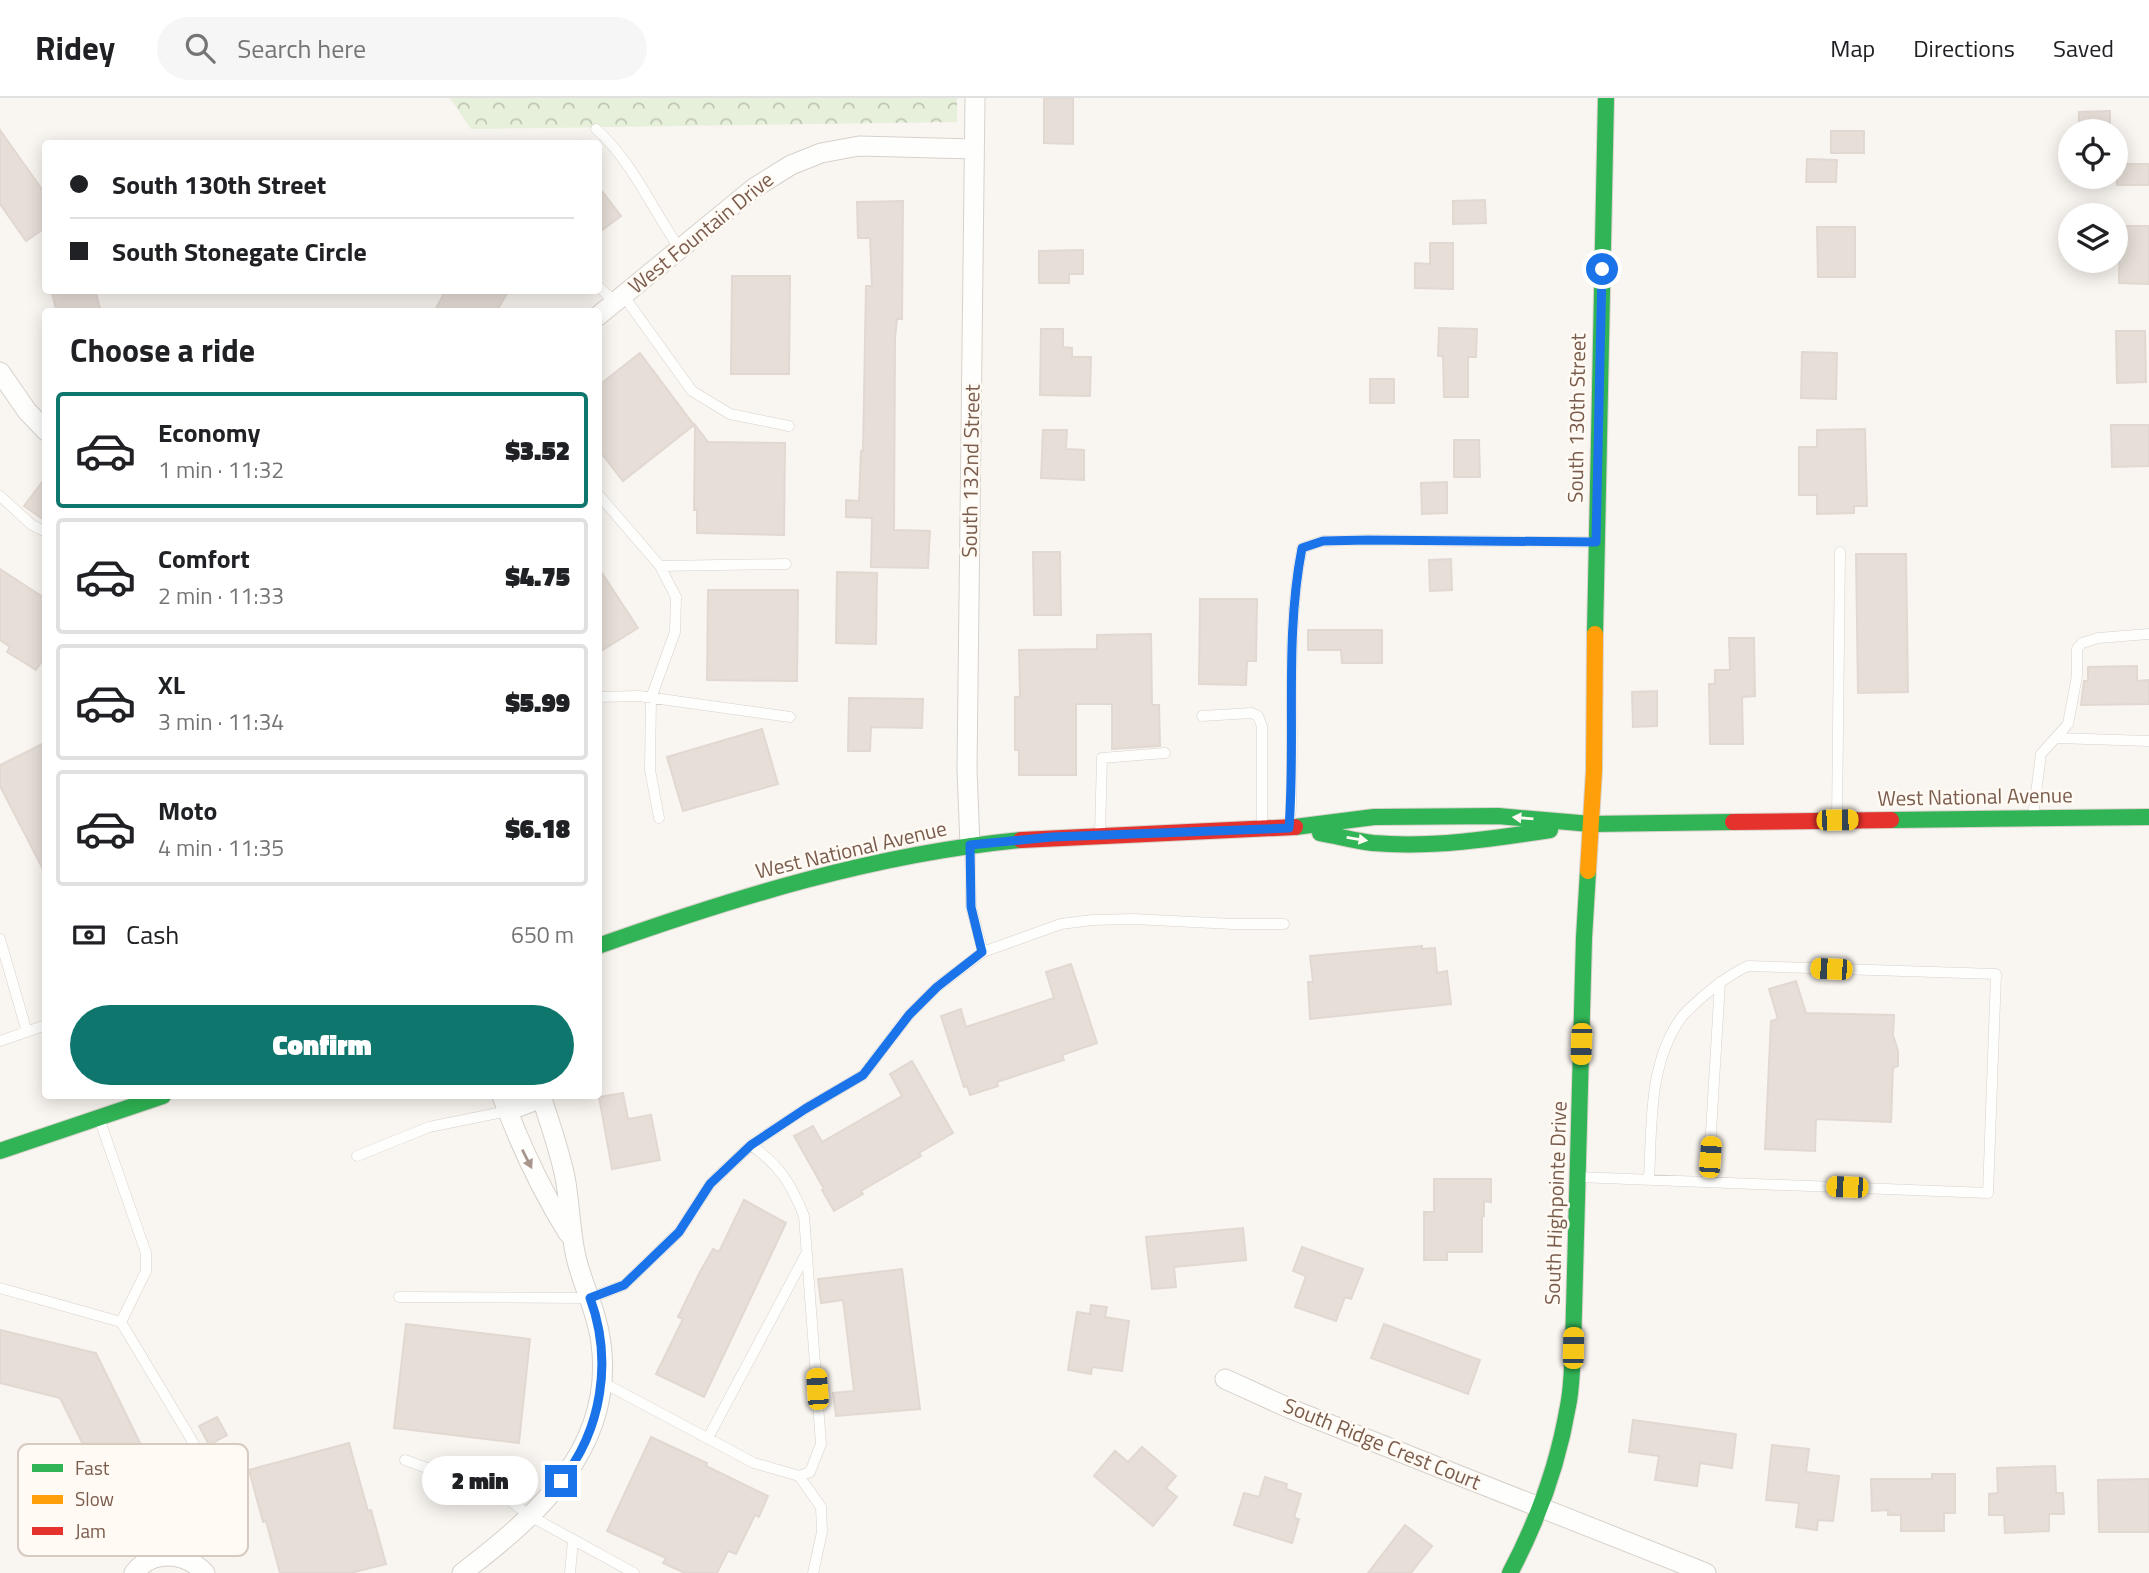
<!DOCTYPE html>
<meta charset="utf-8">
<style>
:root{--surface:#fff;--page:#f6f6f6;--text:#202124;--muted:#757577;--line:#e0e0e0;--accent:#0f766e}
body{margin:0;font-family:"Titillium Web",sans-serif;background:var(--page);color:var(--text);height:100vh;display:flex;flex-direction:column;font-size:26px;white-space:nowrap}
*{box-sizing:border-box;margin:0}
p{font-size:23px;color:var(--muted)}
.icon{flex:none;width:38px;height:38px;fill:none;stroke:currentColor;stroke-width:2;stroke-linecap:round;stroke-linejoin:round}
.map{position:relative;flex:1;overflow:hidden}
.panel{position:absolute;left:42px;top:210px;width:560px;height:791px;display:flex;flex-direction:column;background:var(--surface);border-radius:7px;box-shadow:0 4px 18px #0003}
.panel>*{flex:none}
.banner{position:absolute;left:42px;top:42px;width:560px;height:154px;border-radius:7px;box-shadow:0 4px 18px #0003;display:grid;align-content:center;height:154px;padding:0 28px;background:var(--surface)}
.tools{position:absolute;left:2058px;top:21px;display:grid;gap:14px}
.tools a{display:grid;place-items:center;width:70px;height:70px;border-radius:50%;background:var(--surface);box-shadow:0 4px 18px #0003;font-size:35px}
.end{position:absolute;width:32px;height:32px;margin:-16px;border:9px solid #1a73e8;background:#fff;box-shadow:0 0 0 4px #fff}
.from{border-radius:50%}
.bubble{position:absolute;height:49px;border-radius:24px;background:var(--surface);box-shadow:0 4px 18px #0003;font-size:23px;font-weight:800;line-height:49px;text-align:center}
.car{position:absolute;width:21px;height:42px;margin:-21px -10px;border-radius:9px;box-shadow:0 0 5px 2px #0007;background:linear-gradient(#f5c518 24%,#345 0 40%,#f5c518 0 76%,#345 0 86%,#f5c518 0)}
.banner b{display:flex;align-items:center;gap:24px;height:66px;font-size:26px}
.banner b+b{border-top:2px solid var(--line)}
.banner i{width:18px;height:18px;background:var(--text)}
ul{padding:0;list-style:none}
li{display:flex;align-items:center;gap:21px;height:116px;margin:0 14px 10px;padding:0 14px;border:4px solid var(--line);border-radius:7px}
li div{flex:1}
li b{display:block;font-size:26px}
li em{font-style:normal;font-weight:800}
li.selected{border-color:var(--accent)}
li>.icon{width:63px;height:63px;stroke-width:1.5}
h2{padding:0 28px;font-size:32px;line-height:84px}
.pay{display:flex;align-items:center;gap:18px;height:77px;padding:0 28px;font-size:26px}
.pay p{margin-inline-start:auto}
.button{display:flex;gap:14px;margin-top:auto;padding:14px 28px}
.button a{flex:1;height:80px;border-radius:42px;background:var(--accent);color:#fff;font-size:28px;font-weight:800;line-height:80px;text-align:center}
header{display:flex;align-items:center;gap:42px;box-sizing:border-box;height:98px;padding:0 35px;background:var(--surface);border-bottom:2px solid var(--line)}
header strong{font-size:33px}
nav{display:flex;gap:38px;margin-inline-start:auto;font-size:24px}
.search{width:490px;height:63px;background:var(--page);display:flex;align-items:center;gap:18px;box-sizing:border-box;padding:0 24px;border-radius:38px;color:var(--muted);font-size:26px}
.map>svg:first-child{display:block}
.park{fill:url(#park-crowns)}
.building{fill:#e6ded7;stroke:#e2d8d2;stroke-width:2}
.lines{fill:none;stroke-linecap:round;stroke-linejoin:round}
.lane-casing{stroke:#d7d1cb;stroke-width:11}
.street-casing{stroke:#d7d1cb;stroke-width:21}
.fast-casing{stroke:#d9d2cb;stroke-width:18}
.slow-casing{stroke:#d9d2cb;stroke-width:18}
.jam-casing{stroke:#d9d2cb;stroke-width:18}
.lane{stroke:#fefefd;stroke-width:10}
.street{stroke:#fefefd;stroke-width:19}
.fast{stroke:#30b455;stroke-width:16}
.slow{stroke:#ff9f0a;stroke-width:16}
.jam{stroke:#e5322d;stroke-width:16}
.oneway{fill:#fffaf3}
.oneway2{fill:#a8958b}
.route{stroke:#1a73e8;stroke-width:9}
.labels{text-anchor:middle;stroke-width:5;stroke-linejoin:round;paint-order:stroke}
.street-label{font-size:21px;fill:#7a5c4d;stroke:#fffaf3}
.key{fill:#fffaf3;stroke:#d7cbc1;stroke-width:2}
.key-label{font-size:19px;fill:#7a5c4d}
</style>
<header>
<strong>Ridey</strong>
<div class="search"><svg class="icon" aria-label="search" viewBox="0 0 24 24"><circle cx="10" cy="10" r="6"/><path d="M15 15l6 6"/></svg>Search here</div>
<nav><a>Map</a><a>Directions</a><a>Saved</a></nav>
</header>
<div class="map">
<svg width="2149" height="1475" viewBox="0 0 2149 1475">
<defs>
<pattern id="park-crowns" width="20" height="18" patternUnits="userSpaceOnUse" patternTransform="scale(1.75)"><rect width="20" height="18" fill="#e7f0db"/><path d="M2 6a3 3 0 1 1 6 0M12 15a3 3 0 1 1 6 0" fill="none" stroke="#c0c6b4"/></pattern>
</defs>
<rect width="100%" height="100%" fill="#f9f5f0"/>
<!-- park -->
<path class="park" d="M450 0H957V24L471 31Z"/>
<!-- building -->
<path class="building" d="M1044 0H1073V46L1044 45Z
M2110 13V33H2079V14Z
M0 32 46 97V129L26 143 0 106Z
M1831 33H1864V55H1831Z
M1807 61 1837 62 1836 84H1806Z
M2117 66H2149V87H2117Z
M598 88 621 118 598 135Z
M1485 102 1486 125 1453 126V103Z
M903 103 902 221H897L895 240 894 432 930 433 928 470 871 469 872 420 846 419V402L859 403 861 353H863L866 188H872L870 140H858L857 104Z
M2120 128H2149V186L2119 185Z
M1817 129H1855V179H1818Z
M1430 145H1453V191L1415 190V165L1430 166Z
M1083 152V176H1069V185H1039V153Z
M732 178H790L789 276H731Z
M51 192H95L101 214H57Z
M446 192H509L496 214H434Z
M1439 230 1477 231 1476 259H1468V299H1444L1443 258H1438Z
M1041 231H1063V249L1072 250V259H1091L1090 298 1040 297Z
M2116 233H2145L2146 284 2117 285Z
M1802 254 1837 255 1836 301 1801 300Z
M640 255 694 327 623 383 598 351V288Z
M1370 281H1394V305H1370Z
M695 327 708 344 785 345 784 437 697 435V412H694Z
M2111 327H2149V368L2112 369Z
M1865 331 1867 408H1854V415L1817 416V397H1799V349H1817V332Z
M1043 332H1067L1066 351 1084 352V382L1041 380Z
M1454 342H1479L1480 379H1454Z
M46 379V423L24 408Z
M1447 384V415L1422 416 1421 385Z
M1033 454H1060L1061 517H1034Z
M1856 456H1906L1908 594 1858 595Z
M1451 461 1452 492 1430 493 1429 462Z
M598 469 638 530 598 555Z
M0 471 46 501V557L36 572 7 554 10 549 0 542Z
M837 474 877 475 876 546 836 545Z
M708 492H798L797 583 707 582Z
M1200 501H1257L1256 563H1247L1246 587 1199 586Z
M1308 532H1382V565H1342L1341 552H1308Z
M1151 536 1152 607H1159L1160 648 1112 651V606H1076V677H1019V652H1015V599H1020L1019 552 1097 551V537Z
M1729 540H1754L1755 598 1742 599 1743 646H1710L1709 586H1715V572H1730Z
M2137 568V583L2149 582V606L2081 607 2084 583H2088V569Z
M1657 593V628L1633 629 1632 594Z
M849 600 923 601 922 630 871 629 870 653H848Z
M762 631 778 686 683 713 667 659Z
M46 644V777L0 688V667Z
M1422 848V851L1435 850 1437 875 1447 873 1451 906 1310 921 1308 884H1313L1310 858Z
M1071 866 1097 945 1062 957 1064 962 997 984 998 988 970 997 967 988 964 989 941 918 961 911 966 929 1054 900 1046 874Z
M1796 883 1806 915 1894 917 1893 937 1898 953V968L1893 970 1891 1024 1816 1021 1815 1053 1765 1051 1771 923 1778 921 1769 891Z
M912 963 953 1035 919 1055 921 1058 861 1093 863 1096 834 1113 822 1092 824 1091 794 1038 813 1028 822 1044 902 998 890 976Z
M623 995 628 1021 651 1017 660 1062 612 1071 599 999Z
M1434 1081H1491V1104L1484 1103V1118H1482V1154H1447V1162H1424V1114H1434Z
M744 1102 786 1125 704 1299 656 1276 683 1221 678 1219 700 1174 713 1151 719 1154Z
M1243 1130 1246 1162 1174 1169 1176 1189 1152 1191 1146 1139Z
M1302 1149 1363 1171 1351 1201 1345 1199 1336 1223 1295 1209 1306 1178 1293 1173Z
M902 1171 920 1311 836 1318 833 1295 854 1293 848 1243 843 1202 821 1205 818 1181Z
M1091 1207 1107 1209 1105 1219 1129 1223 1122 1273 1092 1269 1091 1276 1068 1272 1077 1214 1090 1216Z
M406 1226 530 1241 519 1345 394 1330Z
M1384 1226 1480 1262 1468 1296 1371 1260Z
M0 1232 96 1255 149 1363 146 1375 119 1388 101 1383 60 1300 0 1285Z
M217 1319 227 1337 209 1347 199 1328Z
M1633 1322 1736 1336 1732 1370 1700 1365 1697 1388 1655 1382 1659 1358 1629 1354Z
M651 1339 707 1365 706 1368 768 1398 759 1419 755 1417 736 1456 728 1453 717 1475H685L663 1465 666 1460 607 1433Z
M349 1345 368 1413 371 1412 386 1466 351 1475H280L266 1423 263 1424 249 1372Z
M1772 1347 1809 1351 1806 1374 1839 1378 1833 1423 1818 1422 1817 1432 1796 1429 1799 1405 1766 1402Z
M1142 1349 1176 1378 1166 1390 1177 1399 1153 1428 1094 1378 1115 1353 1128 1364Z
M2055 1368 2056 1395H2063L2064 1416H2049V1433L2005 1435 2004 1417H1989V1396L1998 1395 1997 1370Z
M1932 1376H1955V1415H1944V1433H1901V1417H1888V1412L1872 1413 1871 1381H1932Z
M1265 1379 1287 1386 1286 1391 1301 1396 1294 1420 1299 1421 1292 1445 1234 1427 1244 1395 1259 1399Z
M2149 1381V1434H2099L2098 1382Z
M1405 1427 1432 1448 1411 1475H1368Z"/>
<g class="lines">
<defs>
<path id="lane" d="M596 31C632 63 652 111 680 151
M598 188 615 204
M623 197 692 293 730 316 789 328
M598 396 660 468 676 499 675 534 651 600 650 672 659 720
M0 398 32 427 46 434
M660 468 786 466
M598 599 639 598 790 619
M1202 618 1252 615 1258 618 1262 628V727
M2056 640 2149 643
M2033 719 2041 656 2068 626 2077 578V551L2082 545 2098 540 2149 536
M1837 721 1840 454
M1290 726C1296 635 1284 541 1302 450L1323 443 1368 442 1593 444
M1100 736 1102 660 1165 655
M970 751 971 809 983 854 1061 826 1092 822 1133 821 1233 826H1284
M0 841 27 934
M0 943 46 927
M100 1023 146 1155V1173L121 1224 203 1361
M751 1047 805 1011 863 977 909 917 937 889 983 854
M357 1058 429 1029 508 1013
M1578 1079 1988 1095 1996 876 1748 868C1730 876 1715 888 1700 901 1694 907 1686 913 1681 920 1648 966 1652 1028 1649 1081
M1708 1084 1720 884
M0 1190 121 1224
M399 1199 590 1200 624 1187 679 1134 710 1086 751 1047C779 1067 791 1085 804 1118L821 1346 810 1374 799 1378
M602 1284 754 1365 799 1378 821 1409 822 1434 813 1475
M708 1340 806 1156
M405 1362 504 1398 530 1418 634 1475
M570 1475 573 1442"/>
<path id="street" d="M598 218 754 90 791 67 821 55 859 48 974 51
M0 274 27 313 46 333
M970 747 967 671 975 0
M502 998C520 1047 540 1090 568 1135
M508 1013 542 1000
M1225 1281 1291 1311 1706 1475
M134 1475C153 1451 185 1454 205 1475
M462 1475C537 1418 615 1350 601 1245 597 1213 583 1189 576 1159 570 1133 570 1106 565 1079 559 1051 550 1025 541 998"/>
<path id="fast" d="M1595 536 1606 0
M1891 722 2149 719
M1295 729 1374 719 1498 718 1591 726 1733 724
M1320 735C1338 738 1355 743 1373 745 1431 750 1493 741 1550 732
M598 848C736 799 875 756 1021 742
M0 1053 163 998
M1510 1475C1538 1422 1558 1367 1568 1308 1572 1289 1572 1268 1573 1249L1584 840 1588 773"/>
<path id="slow" d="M1588 773 1594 673 1595 536"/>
<path id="jam" d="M1733 724 1891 722
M1021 742 1295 729"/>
</defs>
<!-- lane casing -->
<use href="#lane" class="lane-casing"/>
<!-- street casing -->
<use href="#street" class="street-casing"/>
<!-- fast casing -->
<use href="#fast" class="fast-casing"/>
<!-- slow casing -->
<use href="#slow" class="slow-casing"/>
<!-- jam casing -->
<use href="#jam" class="jam-casing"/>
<!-- lane -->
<use href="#lane" class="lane"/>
<!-- street -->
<use href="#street" class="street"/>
<!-- fast -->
<use href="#fast" class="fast"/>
<!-- slow -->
<use href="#slow" class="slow"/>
<!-- jam -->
<use href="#jam" class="jam"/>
</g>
<!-- one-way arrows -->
<defs><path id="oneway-solid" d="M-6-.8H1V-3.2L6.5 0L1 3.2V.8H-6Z" transform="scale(1.75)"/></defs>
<g class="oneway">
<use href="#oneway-solid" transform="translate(1523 720) rotate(-175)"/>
<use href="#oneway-solid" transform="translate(1357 741) rotate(9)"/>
</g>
<use class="oneway2" href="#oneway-solid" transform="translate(527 1061) rotate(63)"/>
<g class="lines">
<!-- route -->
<path class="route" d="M561 1383C602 1332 613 1262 590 1200L624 1187 679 1134 710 1086 751 1047 805 1011 863 977 909 917 937 889 982 854 971 809 970 747 1052 739 1289 730C1296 637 1284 542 1302 450L1323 443 1368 442 1596 444 1602 171"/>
</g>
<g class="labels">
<!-- street labels -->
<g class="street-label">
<text transform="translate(701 135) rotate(-39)" y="7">West Fountain Drive</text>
<text transform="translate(1577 320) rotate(-89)" y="7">South 130th Street</text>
<text transform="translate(971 373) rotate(-89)" y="7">South 132nd Street</text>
<text transform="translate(1975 699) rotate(-1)" y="7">West National Avenue</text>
<text transform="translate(851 752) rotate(-13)" y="7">West National Avenue</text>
<text transform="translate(1556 1105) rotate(-88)" y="7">South Highpointe Drive</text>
<text transform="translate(1382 1346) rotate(22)" y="7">South Ridge Crest Court</text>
</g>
</g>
<!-- legend -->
<rect x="18" y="1346" width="230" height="112" rx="10" class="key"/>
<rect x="32" y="1366" width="31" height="8" fill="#30b455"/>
<rect x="32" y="1397" width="31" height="9" fill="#ff9f0a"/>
<rect x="32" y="1429" width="31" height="8" fill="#e5322d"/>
<g class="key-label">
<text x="75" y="1377">Fast</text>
<text x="75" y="1408">Slow</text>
<text x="75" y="1440">Jam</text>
</g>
</svg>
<div class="tools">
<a><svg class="icon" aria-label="locate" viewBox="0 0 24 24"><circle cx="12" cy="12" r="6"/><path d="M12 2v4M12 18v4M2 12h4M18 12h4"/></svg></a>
<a><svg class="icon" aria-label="layers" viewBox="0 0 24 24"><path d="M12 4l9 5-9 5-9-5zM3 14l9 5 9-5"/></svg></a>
</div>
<i class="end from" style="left:1602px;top:171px"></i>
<i class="end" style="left:561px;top:1383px"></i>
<div class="bubble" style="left:422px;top:1358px;width:116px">2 min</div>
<i class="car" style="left:1837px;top:722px;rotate:89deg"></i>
<i class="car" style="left:1831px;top:871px;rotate:272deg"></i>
<i class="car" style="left:1581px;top:946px;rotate:182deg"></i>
<i class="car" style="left:1710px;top:1059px;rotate:4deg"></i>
<i class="car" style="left:1847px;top:1089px;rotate:272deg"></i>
<i class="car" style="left:1573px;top:1250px;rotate:1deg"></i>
<i class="car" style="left:817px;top:1291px;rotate:356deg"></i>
<div class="banner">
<b><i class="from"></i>South 130th Street</b>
<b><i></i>South Stonegate Circle</b>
</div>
<section class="panel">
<h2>Choose a ride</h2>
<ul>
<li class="selected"><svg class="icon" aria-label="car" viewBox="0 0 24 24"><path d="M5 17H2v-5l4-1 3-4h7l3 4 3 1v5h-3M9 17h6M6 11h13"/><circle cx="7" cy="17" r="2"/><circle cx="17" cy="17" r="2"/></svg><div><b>Economy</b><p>1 min · 11:32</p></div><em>$3.52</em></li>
<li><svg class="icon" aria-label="car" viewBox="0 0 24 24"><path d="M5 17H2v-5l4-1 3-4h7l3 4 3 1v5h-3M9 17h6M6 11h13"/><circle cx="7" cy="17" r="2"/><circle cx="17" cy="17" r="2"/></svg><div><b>Comfort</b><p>2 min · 11:33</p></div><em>$4.75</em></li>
<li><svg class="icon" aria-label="car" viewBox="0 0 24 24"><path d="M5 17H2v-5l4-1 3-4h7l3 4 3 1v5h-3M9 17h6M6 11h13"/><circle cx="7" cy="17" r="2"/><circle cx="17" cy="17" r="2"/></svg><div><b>XL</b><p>3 min · 11:34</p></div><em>$5.99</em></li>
<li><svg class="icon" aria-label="car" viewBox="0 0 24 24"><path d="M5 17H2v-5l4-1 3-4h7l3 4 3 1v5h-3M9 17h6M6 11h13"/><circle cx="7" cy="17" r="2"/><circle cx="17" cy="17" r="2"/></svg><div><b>Moto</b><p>4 min · 11:35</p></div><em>$6.18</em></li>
</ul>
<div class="pay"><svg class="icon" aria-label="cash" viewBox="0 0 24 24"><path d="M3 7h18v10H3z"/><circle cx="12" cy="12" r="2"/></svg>Cash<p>650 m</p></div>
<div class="button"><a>Confirm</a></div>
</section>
</div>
